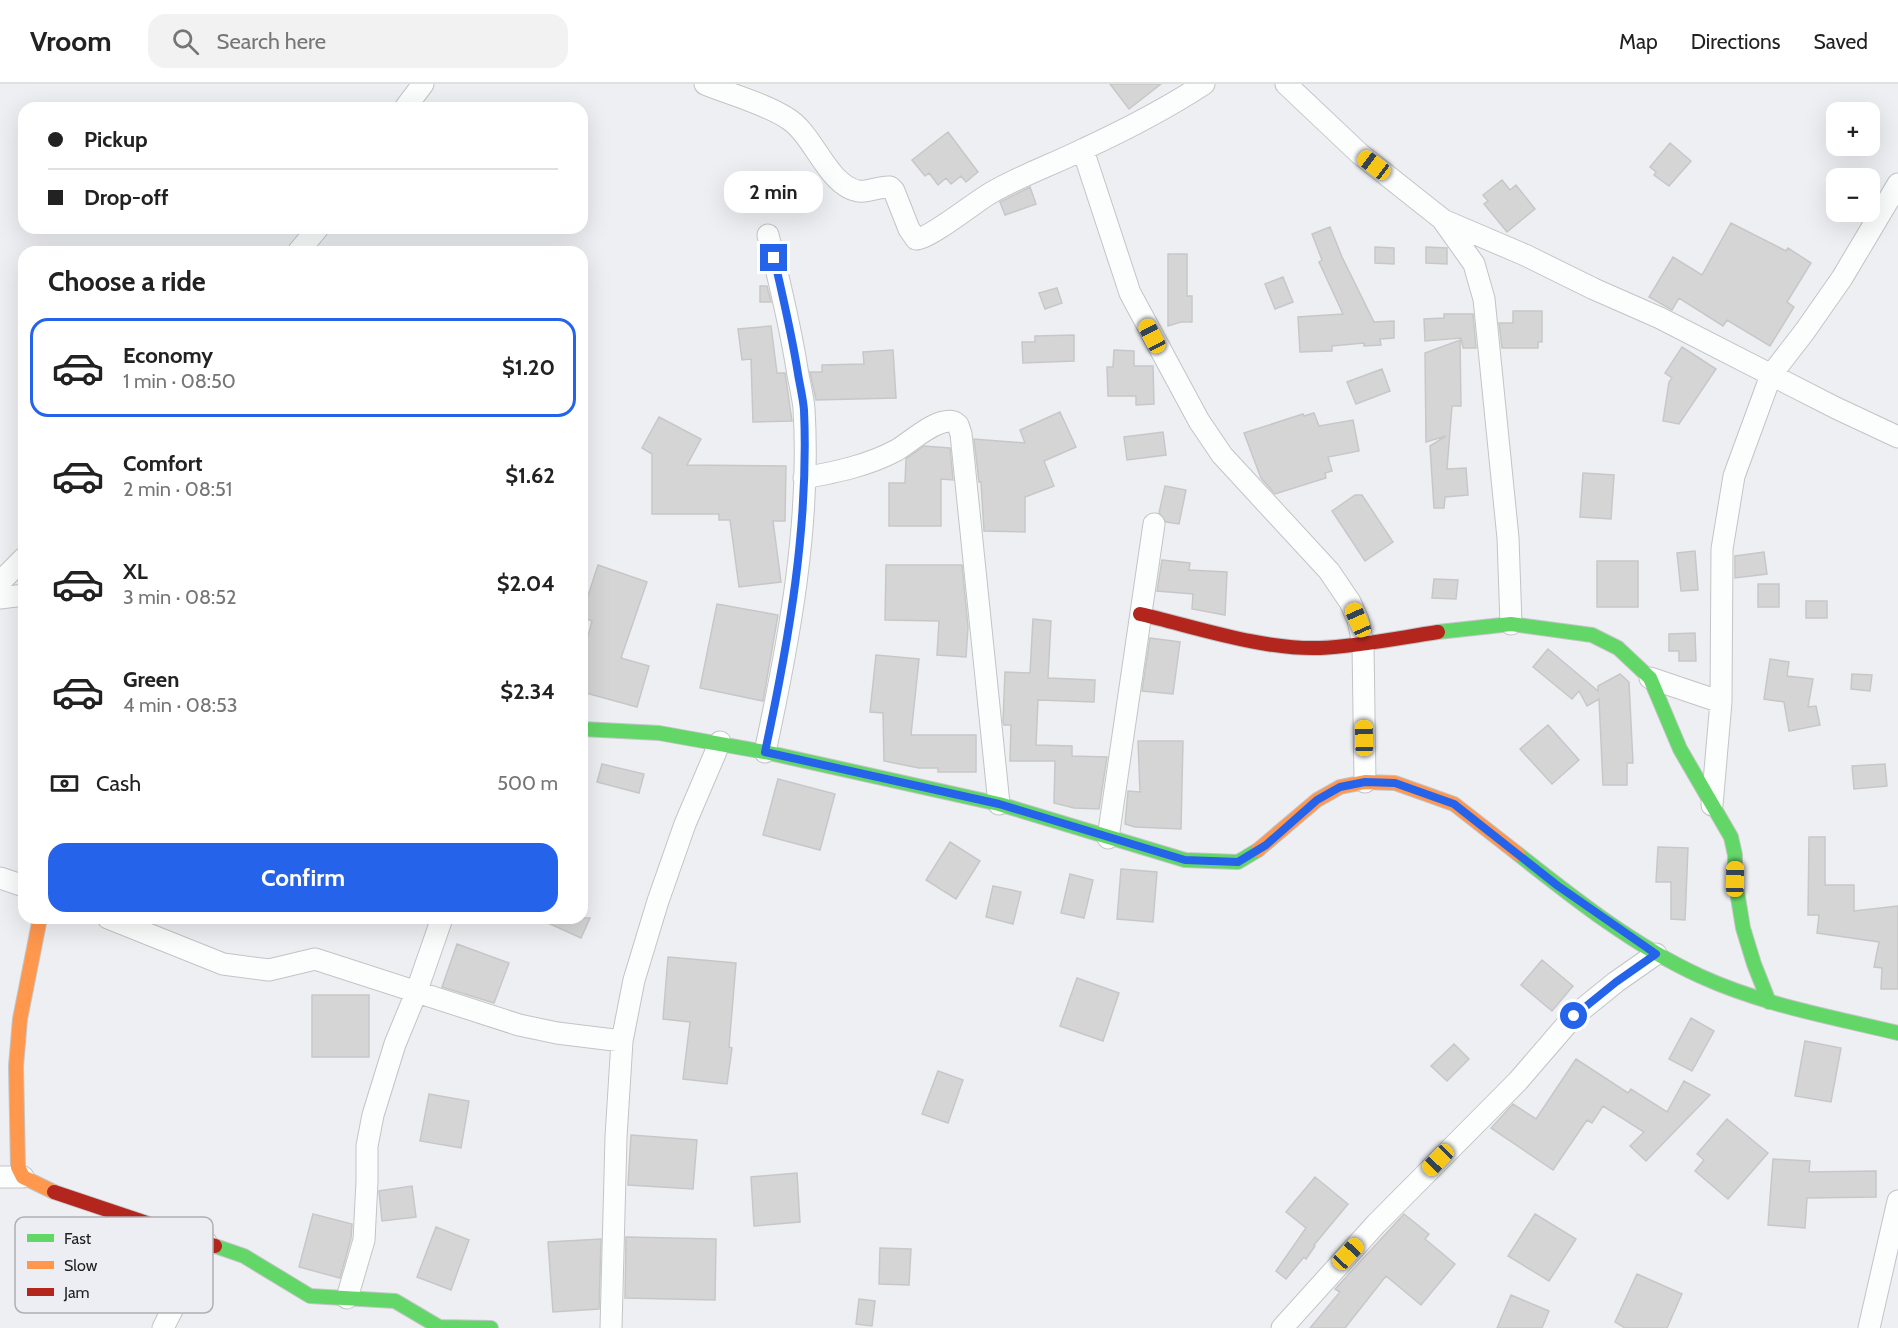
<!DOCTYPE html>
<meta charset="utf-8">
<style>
:root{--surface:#fff;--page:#f2f2f2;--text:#222;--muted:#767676;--line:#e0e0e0;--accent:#2563eb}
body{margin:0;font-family:Cabin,sans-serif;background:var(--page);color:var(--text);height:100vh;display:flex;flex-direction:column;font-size:22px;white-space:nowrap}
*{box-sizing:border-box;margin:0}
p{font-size:20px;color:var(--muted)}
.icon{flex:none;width:33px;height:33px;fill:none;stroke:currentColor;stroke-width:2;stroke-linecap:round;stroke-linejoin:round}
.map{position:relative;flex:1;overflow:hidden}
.side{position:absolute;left:18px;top:162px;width:570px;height:678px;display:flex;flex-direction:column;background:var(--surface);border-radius:18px;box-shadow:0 6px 24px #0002}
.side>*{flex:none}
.banner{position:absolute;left:18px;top:18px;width:570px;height:132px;border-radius:18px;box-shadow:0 6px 24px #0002;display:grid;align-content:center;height:132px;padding:0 30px;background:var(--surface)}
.tools{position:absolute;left:1826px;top:18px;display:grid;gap:12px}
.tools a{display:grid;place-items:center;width:54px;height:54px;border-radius:12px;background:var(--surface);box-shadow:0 6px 24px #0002;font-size:30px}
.end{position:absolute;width:27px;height:27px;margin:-14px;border:8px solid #2563eb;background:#fff;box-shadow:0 0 0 3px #fff}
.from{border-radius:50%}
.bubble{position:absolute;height:42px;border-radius:18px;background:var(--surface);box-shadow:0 6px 24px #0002;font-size:20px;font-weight:800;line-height:42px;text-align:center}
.car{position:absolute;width:18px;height:36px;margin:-18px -9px;border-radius:8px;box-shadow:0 0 4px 2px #0007;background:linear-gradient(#f5c518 24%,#345 0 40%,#f5c518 0 76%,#345 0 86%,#f5c518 0)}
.banner b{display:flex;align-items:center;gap:21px;height:57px;font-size:22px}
.banner b+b{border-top:2px solid var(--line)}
.banner i{width:15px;height:15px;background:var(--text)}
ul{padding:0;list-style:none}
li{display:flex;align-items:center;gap:18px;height:99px;margin:0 12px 9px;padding:0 18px;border:3px solid transparent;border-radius:18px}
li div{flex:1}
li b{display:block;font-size:22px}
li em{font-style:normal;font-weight:800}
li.on{border-color:var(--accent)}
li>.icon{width:54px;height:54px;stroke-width:1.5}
h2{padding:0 30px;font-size:27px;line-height:72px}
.pay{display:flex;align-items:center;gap:15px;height:66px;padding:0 30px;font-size:22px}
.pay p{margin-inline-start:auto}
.button{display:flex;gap:12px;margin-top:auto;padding:12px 30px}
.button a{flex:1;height:69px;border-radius:18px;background:var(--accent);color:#fff;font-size:24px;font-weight:800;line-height:69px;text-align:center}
header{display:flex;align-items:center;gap:36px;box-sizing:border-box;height:84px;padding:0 30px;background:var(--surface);border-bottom:2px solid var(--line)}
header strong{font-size:28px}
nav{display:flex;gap:33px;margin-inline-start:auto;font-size:21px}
.search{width:420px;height:54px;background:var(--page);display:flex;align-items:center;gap:15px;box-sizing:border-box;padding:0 21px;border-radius:18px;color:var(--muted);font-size:22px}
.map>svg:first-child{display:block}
.building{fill:#d5d5d6;stroke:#c8c7c8;stroke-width:1.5}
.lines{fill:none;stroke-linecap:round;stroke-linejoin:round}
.street-casing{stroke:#c3c4c6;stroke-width:23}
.fast-casing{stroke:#c3c4c6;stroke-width:16}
.slow-casing{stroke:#c3c4c6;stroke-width:16}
.jam-casing{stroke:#c3c4c6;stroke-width:16}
.street{stroke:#fcfdfd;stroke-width:21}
.fast{stroke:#63d668;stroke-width:14}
.slow{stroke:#ff974d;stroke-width:14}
.jam{stroke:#b3261e;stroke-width:14}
.route{stroke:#2563eb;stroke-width:8}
.key{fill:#edeef3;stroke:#afb0b4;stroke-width:1.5}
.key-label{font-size:16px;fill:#1e1f20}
</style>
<header>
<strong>Vroom</strong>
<div class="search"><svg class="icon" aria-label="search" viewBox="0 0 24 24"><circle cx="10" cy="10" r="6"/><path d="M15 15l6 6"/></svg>Search here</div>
<nav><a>Map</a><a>Directions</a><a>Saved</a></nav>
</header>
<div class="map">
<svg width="1898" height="1244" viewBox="0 0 1898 1244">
<rect width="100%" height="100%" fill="#eeeff2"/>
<!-- building -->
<path class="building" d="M1110 0H1161L1129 25Z
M948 48 978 88 966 98 961 92 951 100 946 94 938 101 929 89 925 92 912 76Z
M1670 59 1691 77 1669 102 1654 91 1656 88 1650 83Z
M1502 96 1510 106 1516 101 1535 125 1507 148 1484 120 1488 117 1483 111Z
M1030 103 1036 120 1005 131 1000 118Z
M1731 139 1786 167 1788 164 1811 179 1787 218 1794 223 1770 262 1727 236 1723 242 1679 214 1672 226 1649 213 1673 173 1702 191Z
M1330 143 1342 173 1374 238 1394 237V254L1380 255 1381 261 1364 262V259L1332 262V267L1300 268 1298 233 1343 230 1319 178 1322 176 1312 150Z
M1375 163 1394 164V180L1375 179Z
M1426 163 1447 164V180L1426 179Z
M1168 170H1187V212H1192V238H1181L1168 242Z
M1283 193 1293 218 1275 225 1265 200Z
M760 202H767L771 218H760Z
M1057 204 1062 219 1045 225 1039 209Z
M1513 227H1542V258H1538V264H1502L1499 239H1513Z
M1444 230H1473L1476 264H1463L1461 254 1425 257 1424 235 1444 234Z
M771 242 777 289H785L792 337 753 338 751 275 742 276 738 245Z
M1074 251V277L1023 279 1022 258H1035V252Z
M1460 256 1461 322H1452L1447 385 1466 384 1468 411 1445 413 1444 424H1434L1430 362 1446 352 1426 358 1425 269Z
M1682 263 1716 285 1679 340 1663 337 1669 298 1672 294 1665 289Z
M893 266 896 314 816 316 810 288H822V281L864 280 863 268Z
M1114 266 1134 267V282H1153L1154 320 1136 321V312H1108L1107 283H1113Z
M1382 285 1390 307 1356 320 1347 298Z
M1060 328 1076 363 1044 377 1054 402 1025 413V448L984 447 981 398H979L974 355 1025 359 1020 346Z
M1314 329 1319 342 1353 336 1359 367 1328 373 1332 387 1325 389 1326 394 1275 410 1261 394 1244 349 1303 330 1304 332Z
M659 333 701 355 687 381 786 382 785 437H773L781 498 739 503 730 436H719V430H652V370L642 364Z
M1163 348 1166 371 1127 376 1124 353Z
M924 362 950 364 953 396 941 395V442H889V399H905L906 375Z
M1583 389 1614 391 1611 435 1580 433Z
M1165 402 1186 406 1179 440 1166 438 1159 429Z
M1355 411H1362L1393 458 1365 477 1332 427Z
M1695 467 1698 506 1681 507 1677 469Z
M1764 468 1767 490 1735 494V472Z
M1162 476 1190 479 1189 486 1227 488 1225 531 1192 525 1193 510 1157 507Z
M1597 477H1638V523H1597Z
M598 481 647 498 621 574 649 582 637 623 582 608V574L592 537 582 533V530Z
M886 481H962L968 543 966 573 937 571 939 537 885 536Z
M1434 495 1458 496 1456 515 1432 514Z
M1758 500H1779V523H1758Z
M1806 517H1827V534H1806Z
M717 520 778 531 763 617 700 604Z
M1033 535 1051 537 1048 594 1095 596 1094 618 1038 616 1036 661 1072 662V672L1107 673 1099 725 1074 724 1054 719 1055 677H1010L1011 641H1004L1003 638 1005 588 1030 589Z
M1695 549 1696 577H1679V567H1669V550Z
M1150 554 1180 558 1173 610 1142 607Z
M1548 565 1598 607V602L1620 590 1629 598 1633 679H1627V701H1603L1599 615 1587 622 1579 607 1572 615 1533 583Z
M876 571 919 575 911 651H976V688H938V684H919L884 677 883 629 870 628Z
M1770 575 1789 578 1787 592 1813 595 1808 623 1816 622 1820 641 1789 647 1784 618 1764 615Z
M1852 590 1872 591 1870 607 1851 605Z
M1548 641 1579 676 1552 700 1520 665Z
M1138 657H1183L1181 745 1135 743 1125 740 1128 707 1140 708Z
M602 680 644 690 639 709 597 698Z
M1885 680 1887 702 1854 705 1852 682Z
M778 695 835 710 820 766 763 751Z
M1809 753H1825V801H1854V827L1898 822V905H1881L1882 884 1874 883 1879 858 1817 849 1819 831H1808Z
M950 758 980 777 956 815 926 796Z
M1658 763 1688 764 1685 836 1671 835V798H1656Z
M1121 785 1157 788 1153 838 1117 835Z
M1070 790 1093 796 1084 834 1061 829Z
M993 802 1021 808 1013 840 986 833Z
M537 834H590L581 854Z
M457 860 509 879 494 919 442 903Z
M668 873 736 879 729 963 732 964 727 1000 683 995 690 938 663 935Z
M1542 876 1573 902 1552 927 1521 901Z
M1077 894 1119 909 1103 957 1060 942Z
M312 911H369V973H312Z
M1691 934 1714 947 1692 987 1669 975Z
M1805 957 1841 964 1831 1018 1795 1012Z
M1454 960 1469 975 1447 997 1431 982Z
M1576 975 1628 1009 1631 1005 1667 1028 1684 997 1710 1011 1646 1077 1630 1062 1644 1048 1603 1022 1592 1039 1587 1036 1553 1086 1491 1044 1513 1020 1536 1035Z
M938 987 963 996 948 1039 922 1030Z
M429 1010 469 1017 461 1064 420 1057Z
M1727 1035 1768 1069 1728 1115 1695 1087 1704 1076 1697 1070Z
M631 1051 697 1056 693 1105 628 1101Z
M1773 1075 1810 1077 1809 1088 1876 1087V1113L1807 1114 1805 1144 1768 1141Z
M797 1089 800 1138 754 1142 751 1093Z
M1315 1093 1348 1120 1314 1161 1315 1162 1306 1175 1304 1173 1286 1195 1276 1187 1306 1144 1286 1128Z
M412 1102 416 1133 382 1137 379 1107Z
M313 1130 352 1140 351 1154 340 1194 299 1183Z
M1404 1130 1429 1150 1425 1155 1455 1180 1421 1221 1386 1192 1345 1244H1310L1340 1208 1335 1205Z
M1535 1130 1576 1155 1549 1197 1508 1172Z
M436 1143 469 1156 451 1206 417 1193Z
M626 1153 716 1155 715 1216 625 1214Z
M601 1155 599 1225 553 1228 548 1158Z
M880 1164 911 1165 909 1201 879 1200Z
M1637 1190 1682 1210 1667 1244H1625L1615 1238Z
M1511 1211 1549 1227 1542 1244H1497Z
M859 1215 875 1217 872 1242 856 1240Z"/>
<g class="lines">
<defs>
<path id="street" d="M705 0C732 11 763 19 787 34 814 50 827 101 858 107 868 109 879 102 890 103L894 107 909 145 916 155C929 155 974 119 989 110 1019 92 1052 81 1084 65 1125 46 1166 25 1204 0
M1286 0 1360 70 1442 135 1474 180 1484 215 1508 454 1511 540
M405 24 423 0
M1083 66 1130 209 1199 337 1222 371 1329 487 1350 518 1358 536 1363 560 1365 698
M1443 136 1525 171 1594 205 1660 234 1836 324 1898 353
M298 168 318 144
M804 394C836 388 867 382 897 366 912 357 937 333 954 338L958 341 961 350 999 720
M0 498 24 474
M0 514 24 511
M1650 594 1721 618
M765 668C789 557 811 440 804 325 803 312 799 298 797 285 790 240 779 196 768 151
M1712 721 1721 618 1722 465 1734 392 1771 291 1805 247 1842 194 1898 100
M1108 754 1154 440
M0 794 24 802
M108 834 223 880 269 886 315 875 519 941 557 949 622 957
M0 1093H23
M347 1214 364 1156 367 1097V1062L373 1031 395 960 416 909 442 834
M163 1244 206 1158
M611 1244 616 1053 622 957 634 896 658 817 685 740 720 658
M1282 1244 1376 1140 1518 997 1574 932 1616 898 1656 870
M1869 1244 1898 1117"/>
<path id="fast" d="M1438 548 1511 540 1592 551 1618 564 1650 594 1680 665 1731 753 1735 771V795L1743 844 1754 880 1769 918
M582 645 659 649 765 668 999 720 1185 776 1238 778 1258 766
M1518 770C1575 815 1634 862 1700 892 1763 921 1832 933 1898 949
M215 1162 244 1172 310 1212 395 1217 439 1243 491 1244"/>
<path id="slow" d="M1258 766 1317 716 1340 703 1365 698 1395 699 1454 720 1518 770
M40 834 20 935 16 982 18 1083 23 1093 54 1108"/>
<path id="jam" d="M1140 530C1196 543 1263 566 1320 564 1359 562 1398 554 1438 548
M54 1108 215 1162"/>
</defs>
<!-- street casing -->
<use href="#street" class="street-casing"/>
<!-- fast casing -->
<use href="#fast" class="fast-casing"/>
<!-- slow casing -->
<use href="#slow" class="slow-casing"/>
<!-- jam casing -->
<use href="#jam" class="jam-casing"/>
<!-- street -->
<use href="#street" class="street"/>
<!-- fast -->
<use href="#fast" class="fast"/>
<!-- slow -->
<use href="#slow" class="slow"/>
<!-- jam -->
<use href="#jam" class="jam"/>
</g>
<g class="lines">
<!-- route -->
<path class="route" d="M774 174C783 213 792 251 798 290 800 302 803 314 804 326 809 441 789 556 765 668L999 720 1185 776 1238 778 1266 761 1317 716 1340 703 1365 698 1395 699 1454 720 1558 802 1656 870 1616 898 1574 932"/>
</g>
<!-- legend -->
<rect x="15" y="1133" width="198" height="96" rx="9" class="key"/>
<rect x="27" y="1150" width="27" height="8" fill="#63d668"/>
<rect x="27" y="1177" width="27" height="8" fill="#ff974d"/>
<rect x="27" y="1204" width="27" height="8" fill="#b3261e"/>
<g class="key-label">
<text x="64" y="1160">Fast</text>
<text x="64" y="1187">Slow</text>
<text x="64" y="1214">Jam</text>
</g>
</svg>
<div class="tools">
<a>+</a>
<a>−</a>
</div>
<i class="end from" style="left:1574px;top:932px"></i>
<i class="end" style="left:774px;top:174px"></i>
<div class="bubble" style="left:724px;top:87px;width:99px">2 min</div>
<i class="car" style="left:1374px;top:81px;rotate:307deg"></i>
<i class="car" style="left:1152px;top:252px;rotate:332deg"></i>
<i class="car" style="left:1358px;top:536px;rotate:336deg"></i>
<i class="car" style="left:1364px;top:654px;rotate:359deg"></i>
<i class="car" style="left:1735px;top:795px;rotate:1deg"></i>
<i class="car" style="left:1438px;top:1076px;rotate:224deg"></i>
<i class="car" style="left:1348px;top:1170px;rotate:43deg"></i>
<div class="banner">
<b><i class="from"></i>Pickup</b>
<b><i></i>Drop-off</b>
</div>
<section class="side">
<h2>Choose a ride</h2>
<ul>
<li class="on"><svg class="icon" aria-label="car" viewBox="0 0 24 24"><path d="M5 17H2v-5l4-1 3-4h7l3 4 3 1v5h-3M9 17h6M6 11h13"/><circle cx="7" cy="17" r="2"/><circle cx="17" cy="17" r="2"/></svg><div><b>Economy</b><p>1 min · 08:50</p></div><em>$1.20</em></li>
<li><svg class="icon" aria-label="car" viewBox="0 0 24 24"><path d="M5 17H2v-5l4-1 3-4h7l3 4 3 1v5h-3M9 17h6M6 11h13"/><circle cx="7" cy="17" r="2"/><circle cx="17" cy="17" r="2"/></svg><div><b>Comfort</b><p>2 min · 08:51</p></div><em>$1.62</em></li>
<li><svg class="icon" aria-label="car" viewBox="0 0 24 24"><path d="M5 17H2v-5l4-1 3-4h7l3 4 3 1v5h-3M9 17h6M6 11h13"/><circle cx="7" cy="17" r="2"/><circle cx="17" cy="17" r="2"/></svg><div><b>XL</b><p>3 min · 08:52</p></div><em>$2.04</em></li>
<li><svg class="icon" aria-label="car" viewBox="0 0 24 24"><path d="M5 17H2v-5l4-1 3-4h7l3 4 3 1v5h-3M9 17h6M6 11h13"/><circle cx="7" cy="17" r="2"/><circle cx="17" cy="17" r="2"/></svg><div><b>Green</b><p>4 min · 08:53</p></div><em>$2.34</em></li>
</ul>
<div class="pay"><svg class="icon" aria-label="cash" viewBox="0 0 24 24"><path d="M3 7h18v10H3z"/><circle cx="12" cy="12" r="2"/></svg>Cash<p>500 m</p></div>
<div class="button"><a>Confirm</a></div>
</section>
</div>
